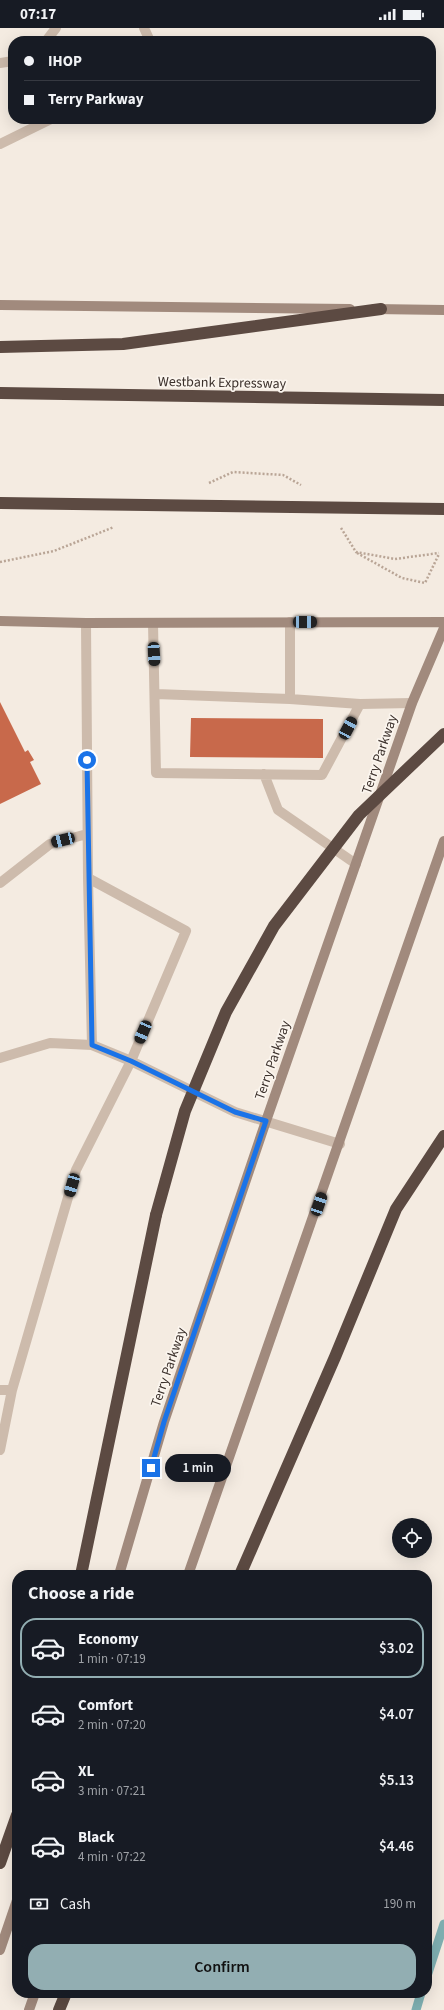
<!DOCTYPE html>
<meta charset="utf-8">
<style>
:root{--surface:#171b24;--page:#242831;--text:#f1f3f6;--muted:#9ea1a6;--line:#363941;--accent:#92aeb2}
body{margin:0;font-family:"Source Sans 3",sans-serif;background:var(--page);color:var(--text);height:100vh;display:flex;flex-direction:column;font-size:15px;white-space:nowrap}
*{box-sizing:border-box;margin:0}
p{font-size:13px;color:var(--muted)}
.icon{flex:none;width:22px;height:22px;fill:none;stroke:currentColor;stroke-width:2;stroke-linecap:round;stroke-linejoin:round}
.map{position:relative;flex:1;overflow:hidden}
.sheet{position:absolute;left:12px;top:1542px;width:420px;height:428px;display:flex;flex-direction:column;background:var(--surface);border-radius:16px;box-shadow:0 4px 16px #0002}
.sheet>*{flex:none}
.hud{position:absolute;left:8px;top:8px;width:428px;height:88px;border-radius:16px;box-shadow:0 4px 16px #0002;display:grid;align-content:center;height:88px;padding:0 16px;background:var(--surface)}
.tools{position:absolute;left:392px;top:1490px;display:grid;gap:8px}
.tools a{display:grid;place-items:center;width:40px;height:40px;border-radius:50%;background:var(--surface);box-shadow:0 4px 16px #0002;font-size:20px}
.end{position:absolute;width:18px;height:18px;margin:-9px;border:5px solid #1a73e8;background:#fff;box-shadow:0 0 0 2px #fff}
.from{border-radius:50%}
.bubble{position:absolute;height:28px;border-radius:14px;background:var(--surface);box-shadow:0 4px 16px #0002;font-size:13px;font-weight:600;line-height:28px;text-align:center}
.car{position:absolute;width:12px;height:24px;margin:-12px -6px;border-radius:5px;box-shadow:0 0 3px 1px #0007;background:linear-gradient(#222 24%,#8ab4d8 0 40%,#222 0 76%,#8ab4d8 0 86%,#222 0)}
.hud b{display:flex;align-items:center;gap:14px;height:38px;font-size:15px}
.hud b+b{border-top:1px solid var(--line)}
.hud i{width:10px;height:10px;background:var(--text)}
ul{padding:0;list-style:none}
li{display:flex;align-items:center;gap:12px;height:60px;margin:0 8px 6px;padding:0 8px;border:2px solid transparent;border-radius:16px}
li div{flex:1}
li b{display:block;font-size:15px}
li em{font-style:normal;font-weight:600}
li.selected{border-color:var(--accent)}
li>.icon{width:36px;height:36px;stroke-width:1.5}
h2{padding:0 16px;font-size:18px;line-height:48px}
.pay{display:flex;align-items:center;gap:10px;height:44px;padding:0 16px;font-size:15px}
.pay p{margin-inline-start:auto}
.cta{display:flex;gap:8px;margin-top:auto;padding:8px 16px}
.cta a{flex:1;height:46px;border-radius:16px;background:var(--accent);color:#111;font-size:16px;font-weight:600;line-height:46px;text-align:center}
.status{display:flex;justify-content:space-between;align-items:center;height:28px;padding:0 20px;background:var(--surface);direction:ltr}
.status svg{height:11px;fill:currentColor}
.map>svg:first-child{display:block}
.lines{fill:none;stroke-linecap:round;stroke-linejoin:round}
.stream{stroke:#7fb0b2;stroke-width:9}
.building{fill:#c8694b}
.path{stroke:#b9a596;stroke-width:2.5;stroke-dasharray:2 2;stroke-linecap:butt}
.lane{stroke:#cdbbac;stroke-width:10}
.secondary{stroke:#a18a7d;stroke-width:10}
.highway{stroke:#5c4a42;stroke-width:12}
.highway-bridge{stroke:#5c4a42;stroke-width:12}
.route{stroke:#1a73e8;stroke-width:5}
.labels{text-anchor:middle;stroke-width:3.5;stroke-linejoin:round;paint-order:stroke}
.street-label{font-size:14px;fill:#3b302b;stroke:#fbf5ee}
</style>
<div class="status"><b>07:17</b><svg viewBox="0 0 49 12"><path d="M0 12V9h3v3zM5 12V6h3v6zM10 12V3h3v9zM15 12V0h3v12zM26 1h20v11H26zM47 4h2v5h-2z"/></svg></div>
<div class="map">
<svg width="444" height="1982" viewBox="0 0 444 1982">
<rect width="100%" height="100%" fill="#f4ebe1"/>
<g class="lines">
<!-- stream -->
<path class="stream" d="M427 1948 444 1896
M416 1982 421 1965"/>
</g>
<!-- building -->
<path class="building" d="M0 674 25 724 28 722 34 732 30 734 41 756 0 776Z
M191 690 323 691V730L190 729Z"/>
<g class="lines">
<!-- path -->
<path class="path" d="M209 455 233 444 283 447 301 457
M341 500 356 524 395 531 439 525
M357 525 402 550 425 555 439 526
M0 534 54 523 114 499"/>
<!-- lane -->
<path class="lane" d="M144 0 150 13
M46 13 56 0
M0 35 13 33
M0 116 51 91
M153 595 156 745 322 747 360 676 290 671 156 666
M290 671V594
M360 676 412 675
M264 746 278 782 356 836
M88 850 92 1017
M0 855 50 816 87 806
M0 1030 50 1015 92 1017 131 1033 235 1084 340 1116
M0 1362H12L76 1142 131 1033 186 903 88 850 86 595
M0 1422 12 1362"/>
<!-- secondary -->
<path class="secondary" d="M0 277 350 281
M374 281 444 282
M0 593 86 595 444 594
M119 1547 164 1394 266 1093 412 675 444 600
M188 1547 444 813
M0 1922 17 1872
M29 1982 35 1965"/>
<!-- highway -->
<path class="highway" d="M0 319 123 316 381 281
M0 365 444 372
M81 1547 156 1187
M240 1547 335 1329 396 1181 444 1108
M0 1835 17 1787
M59 1982 66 1965"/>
<!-- highway-bridge -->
<path class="highway-bridge" d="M0 475 444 481
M156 1187 185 1083 226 984 274 898 359 787 444 706"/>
</g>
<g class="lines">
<!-- route -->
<path class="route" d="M87 732 92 1017 131 1033 235 1084 266 1093 164 1394 151 1440"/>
</g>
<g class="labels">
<!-- street labels -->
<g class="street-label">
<text transform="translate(222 354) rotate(1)" y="5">Westbank Expressway</text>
<text transform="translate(379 726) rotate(-71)" y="5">Terry Parkway</text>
<text transform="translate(272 1032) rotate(-71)" y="5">Terry Parkway</text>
<text transform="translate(168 1339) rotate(-71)" y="5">Terry Parkway</text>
</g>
</g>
</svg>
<div class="tools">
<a><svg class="icon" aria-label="locate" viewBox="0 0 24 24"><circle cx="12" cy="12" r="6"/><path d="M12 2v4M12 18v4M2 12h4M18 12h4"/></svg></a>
</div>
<i class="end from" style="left:87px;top:732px"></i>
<i class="end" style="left:151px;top:1440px"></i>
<div class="bubble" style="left:165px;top:1426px;width:66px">1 min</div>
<i class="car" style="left:305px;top:594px;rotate:90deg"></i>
<i class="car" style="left:154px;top:626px;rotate:177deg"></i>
<i class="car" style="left:348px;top:700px;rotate:28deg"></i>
<i class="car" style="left:63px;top:812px;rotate:256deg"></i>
<i class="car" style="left:143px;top:1004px;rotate:203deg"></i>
<i class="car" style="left:72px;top:1157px;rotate:196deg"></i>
<i class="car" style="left:319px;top:1176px;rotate:19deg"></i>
<div class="hud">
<b><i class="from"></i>IHOP</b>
<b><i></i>Terry Parkway</b>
</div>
<section class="sheet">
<h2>Choose a ride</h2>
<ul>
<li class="selected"><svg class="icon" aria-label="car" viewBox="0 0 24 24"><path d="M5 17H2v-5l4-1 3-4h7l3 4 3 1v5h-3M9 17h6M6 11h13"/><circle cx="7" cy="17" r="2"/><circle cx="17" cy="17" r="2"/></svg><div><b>Economy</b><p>1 min · 07:19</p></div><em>$3.02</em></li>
<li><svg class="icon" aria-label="car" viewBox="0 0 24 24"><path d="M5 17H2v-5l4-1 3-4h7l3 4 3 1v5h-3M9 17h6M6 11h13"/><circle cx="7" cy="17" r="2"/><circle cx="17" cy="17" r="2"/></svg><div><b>Comfort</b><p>2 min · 07:20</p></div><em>$4.07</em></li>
<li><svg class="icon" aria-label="car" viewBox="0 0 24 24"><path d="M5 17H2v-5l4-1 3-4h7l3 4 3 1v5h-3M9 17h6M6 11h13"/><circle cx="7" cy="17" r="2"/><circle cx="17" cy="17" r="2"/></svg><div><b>XL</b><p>3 min · 07:21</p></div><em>$5.13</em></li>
<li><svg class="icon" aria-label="car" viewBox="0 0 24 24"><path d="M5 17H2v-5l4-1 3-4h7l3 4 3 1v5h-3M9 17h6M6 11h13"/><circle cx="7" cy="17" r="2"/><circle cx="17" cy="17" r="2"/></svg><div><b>Black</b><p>4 min · 07:22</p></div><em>$4.46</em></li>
</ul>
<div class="pay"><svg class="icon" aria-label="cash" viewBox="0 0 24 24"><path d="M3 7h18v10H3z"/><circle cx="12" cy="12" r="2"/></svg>Cash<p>190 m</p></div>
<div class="cta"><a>Confirm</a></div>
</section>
</div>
